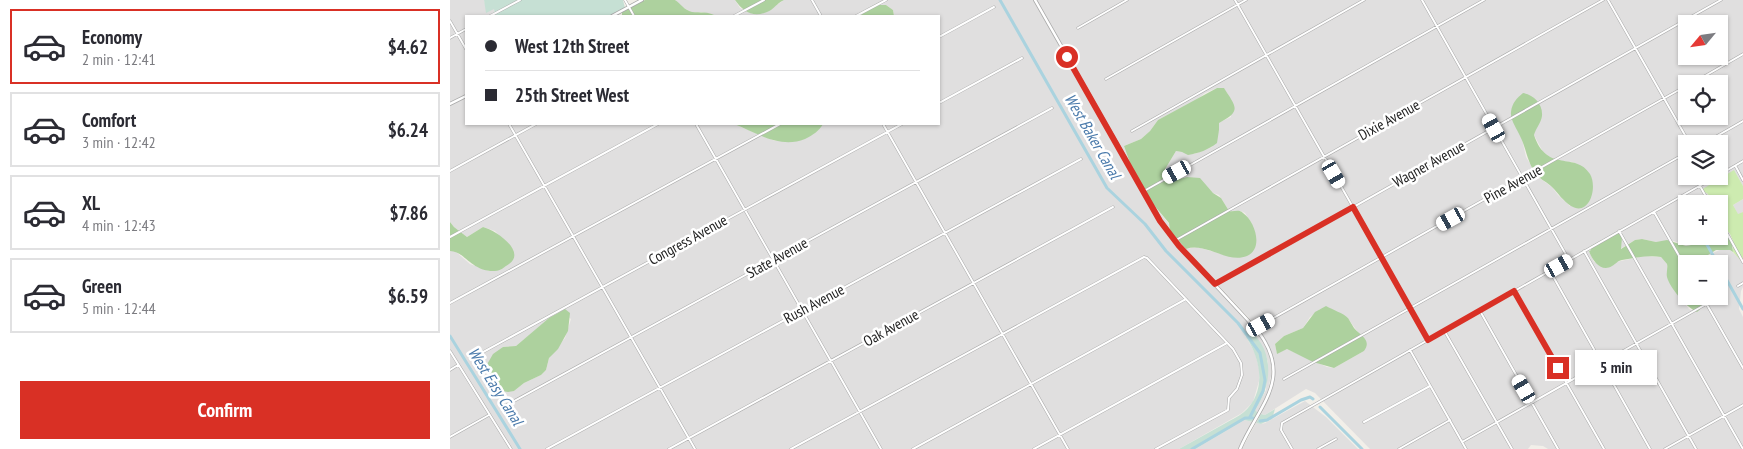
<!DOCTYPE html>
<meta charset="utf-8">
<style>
:root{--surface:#fff;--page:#f7f7f7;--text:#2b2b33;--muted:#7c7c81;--line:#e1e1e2;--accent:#d93025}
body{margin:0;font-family:"PT Sans Narrow",sans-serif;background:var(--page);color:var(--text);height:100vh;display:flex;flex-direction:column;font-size:19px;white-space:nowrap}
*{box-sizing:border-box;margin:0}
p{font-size:16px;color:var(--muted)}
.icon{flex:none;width:28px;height:28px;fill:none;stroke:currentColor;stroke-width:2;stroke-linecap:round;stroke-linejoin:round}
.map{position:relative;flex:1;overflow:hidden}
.details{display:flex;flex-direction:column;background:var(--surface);width:450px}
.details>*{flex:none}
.banner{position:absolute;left:15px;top:15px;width:475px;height:110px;border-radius:0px;box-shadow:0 1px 4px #0004;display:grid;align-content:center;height:110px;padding:0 20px;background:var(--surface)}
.needle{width:32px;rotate:241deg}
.buttons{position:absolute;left:1228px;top:15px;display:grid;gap:10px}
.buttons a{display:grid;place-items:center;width:50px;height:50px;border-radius:0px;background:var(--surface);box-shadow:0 1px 4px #0004;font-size:25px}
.end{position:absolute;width:22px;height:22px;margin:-11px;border:6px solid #d93025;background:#fff;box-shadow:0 0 0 2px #fff}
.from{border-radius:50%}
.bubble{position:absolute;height:35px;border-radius:0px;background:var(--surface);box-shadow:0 1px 4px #0004;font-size:16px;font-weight:800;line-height:35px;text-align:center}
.car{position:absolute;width:15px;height:30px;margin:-15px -8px;border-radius:6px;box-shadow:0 0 4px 1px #0007;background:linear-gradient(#fff 24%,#345 0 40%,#fff 0 76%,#345 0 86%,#fff 0)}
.banner b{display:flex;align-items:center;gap:18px;height:48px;font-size:19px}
.banner b+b{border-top:1px solid var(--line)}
.banner i{width:12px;height:12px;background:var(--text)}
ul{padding:9px 0 0;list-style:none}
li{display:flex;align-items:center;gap:15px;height:75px;margin:0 10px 8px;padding:0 10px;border:2px solid var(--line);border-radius:0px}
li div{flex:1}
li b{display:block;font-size:19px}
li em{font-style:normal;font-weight:800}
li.current{border-color:var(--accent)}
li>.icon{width:45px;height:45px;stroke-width:1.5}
.cta{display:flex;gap:10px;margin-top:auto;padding:10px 20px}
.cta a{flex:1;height:58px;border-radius:0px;background:var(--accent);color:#fff;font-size:20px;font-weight:800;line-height:58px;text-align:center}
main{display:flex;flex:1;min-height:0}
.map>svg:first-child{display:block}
.residential{fill:#e0dfdf;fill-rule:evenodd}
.grass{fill:#cdebb0}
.forest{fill:#add19e}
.wetland{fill:#c6e0d4}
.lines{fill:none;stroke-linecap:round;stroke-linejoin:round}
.canal{stroke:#aad3df;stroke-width:3}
.minor-casing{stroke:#a9a9a9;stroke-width:3}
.tertiary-casing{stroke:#a9a9a9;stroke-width:4}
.minor{stroke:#fff;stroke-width:2}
.tertiary{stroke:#fff;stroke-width:2.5}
.route{stroke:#d93025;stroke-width:6}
.labels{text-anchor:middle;stroke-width:5;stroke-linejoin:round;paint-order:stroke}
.street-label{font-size:15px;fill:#222;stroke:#fff}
.water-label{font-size:16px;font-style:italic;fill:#4a7aab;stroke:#fff}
</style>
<main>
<section class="details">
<ul>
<li class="current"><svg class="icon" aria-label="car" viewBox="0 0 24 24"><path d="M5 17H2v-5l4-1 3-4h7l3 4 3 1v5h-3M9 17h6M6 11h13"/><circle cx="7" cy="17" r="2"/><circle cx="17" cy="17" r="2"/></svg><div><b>Economy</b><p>2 min · 12:41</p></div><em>$4.62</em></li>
<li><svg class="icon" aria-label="car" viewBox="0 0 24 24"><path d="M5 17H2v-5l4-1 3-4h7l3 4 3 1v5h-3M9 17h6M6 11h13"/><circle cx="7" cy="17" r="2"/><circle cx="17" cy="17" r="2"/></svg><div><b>Comfort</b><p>3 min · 12:42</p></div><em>$6.24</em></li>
<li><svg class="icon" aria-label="car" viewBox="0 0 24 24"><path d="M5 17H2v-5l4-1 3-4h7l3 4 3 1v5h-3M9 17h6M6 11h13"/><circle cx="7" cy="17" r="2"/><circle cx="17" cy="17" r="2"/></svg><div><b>XL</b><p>4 min · 12:43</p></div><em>$7.86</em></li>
<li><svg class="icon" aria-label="car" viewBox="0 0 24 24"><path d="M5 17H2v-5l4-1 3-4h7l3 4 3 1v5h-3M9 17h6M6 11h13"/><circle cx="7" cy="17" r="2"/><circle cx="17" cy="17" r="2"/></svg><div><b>Green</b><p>5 min · 12:44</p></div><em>$6.59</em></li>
</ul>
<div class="cta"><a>Confirm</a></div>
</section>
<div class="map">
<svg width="1293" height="449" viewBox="0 0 1293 449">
<rect width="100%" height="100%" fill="#f2efe9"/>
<!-- residential -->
<path class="residential" d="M0 0H34L36 8 44 9 45 14V16H16V94L0 103Z
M225 0H285L290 8 303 14 319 10 334 0H583L709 221 728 247 806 331 816 345 821 363V376L817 395 809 413 805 411V410L816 390 818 362 816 356 800 332 795 335 805 353 809 368V381L803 402 792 413 729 449H0V251H5L20 264 39 271 52 269 64 256 63 250 45 231 33 227 17 237 4 227 0 222V106L16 97V124H284L325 141 365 133 373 124H489V16H444L443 10 436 5H428L417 10 410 16H266L262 14 251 12H241L232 7ZM109 311 121 319 115 338 99 358 96 370 91 375 74 383 64 391 47 386 38 370 53 347 66 346Z
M586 0H1293V186L1284 171 1252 190 1258 194 1262 204H1236V236H1250L1241 245 1236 246 1224 241 1206 242 1192 239 1185 240 1170 249 1171 244 1141 246 1139 251 1144 262H1166L1194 256 1211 257 1217 264V272L1225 291 1239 309 1246 312 1255 298 1254 296H1269V264H1255L1258 255 1272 249 1280 250 1288 257 1293 263V287L1291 291 1289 309 1293 317V449H1098L1093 446 1081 445 1078 449H920L865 393 856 389 815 415 811 414 820 396 824 379V362L818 344 802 321 726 240 731 242 736 249 747 247 778 256H797L802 224 795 213 791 211H779L769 195 763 193 759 189 737 177 722 181 719 180 714 171 726 151 744 154 762 147 769 130 768 123 781 117 778 94 774 89 767 88 755 93 744 102 708 120 700 131 691 139 674 146 680 163 703 204 719 224 720 231 707 212ZM1236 24H1269V56H1236ZM1236 84H1269V116H1236ZM1061 114 1089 123 1085 129 1084 135 1093 152 1101 158 1108 161 1123 162 1134 168 1120 206 1108 195 1102 187 1088 177 1076 157 1072 139ZM1236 144H1269V176H1236ZM870 309 897 317 907 331 914 351 884 368 877 367 837 349 827 353 825 344 834 336 853 328 860 317Z
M1293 199V212L1288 215 1283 205Z
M855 401 876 417 908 449H792L806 423 811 424 815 423Z
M794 420 803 422 788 449H745Z"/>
<!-- grass -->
<path class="grass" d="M1284 170 1293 186V199L1283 205 1288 214 1293 212V263L1283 252V241L1280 234 1269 220V204H1262L1258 194 1251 190Z"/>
<!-- forest -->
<path class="forest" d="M195 0H225C231 4 234 10 242 12 250 13 258 11 266 16H172V12Z
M285 0H334C329 2 325 7 321 10 305 19 294 13 285 0Z
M428 5H436L443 10 444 16H410L417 10Z
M767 88H774C786 107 792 111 769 123V130L767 143C758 150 749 153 738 155L732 152 726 151 714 171 719 180 722 181 737 177 750 178 763 193 771 198 779 211C784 212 789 209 793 213 805 221 814 249 797 256 777 264 756 242 736 249L720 231 719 223 703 204 680 163 674 146 691 139 700 131 708 120Z
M1073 93C1084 95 1093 104 1092 116 1091 123 1086 128 1084 135 1097 174 1126 151 1140 174 1148 188 1139 217 1121 206 1113 201 1108 193 1102 187 1097 182 1091 180 1087 175 1077 163 1077 150 1070 136 1067 129 1060 120 1061 112 1062 103 1067 98 1073 93Z
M284 124H373C369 131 363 135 355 139 330 149 307 133 284 124Z
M1269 221C1278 232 1282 238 1283 252L1280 250H1266L1258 255 1255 264H1236V296H1254C1255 304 1252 308 1247 312 1236 307 1220 288 1217 277 1216 273 1218 268 1217 264L1211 257C1198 255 1185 258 1172 260 1167 261 1166 264 1162 266 1151 273 1142 260 1139 251L1141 250V246L1170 231 1172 237 1171 249 1185 240 1192 239 1206 242 1217 240 1236 246 1241 245 1250 236H1269Z
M0 222 4 227 17 237 33 227C45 230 77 251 59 264 54 267 51 271 45 271 21 272 15 251 0 251Z
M876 306C883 310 893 313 898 318 900 321 902 325 904 328 911 336 922 340 914 351L884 368 863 362 837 349 827 354 825 344 834 336 853 328 865 312Z
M115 309 120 313 118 331 108 349 99 358 96 370 91 375 74 383 64 391 58 392 52 391 47 386 35 368 43 354 53 347 66 346 99 318Z"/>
<!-- wetland -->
<path class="wetland" d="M34 0H173L175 8 159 16H45L44 9 36 13Z
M800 331C825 351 822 386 805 410L808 413 803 422 794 420 745 449H729C744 441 759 432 774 424 780 420 788 417 794 412 817 392 811 359 796 337Z
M825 409 822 419 811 424 806 423 811 414 815 415Z"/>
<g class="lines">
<!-- canal -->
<path class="canal" d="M550 0 657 188 695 224 716 251 788 323 810 353 815 380 813 391 800 417
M1232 200 1236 208
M1252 236 1268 264
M1269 266 1293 309
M0 336 70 449
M870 407 912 449
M810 421 817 420 851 400 860 397 863 399
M742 449 795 418H803"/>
<defs>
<path id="minor" d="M175 0 184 16
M362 0 371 16
M785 0 978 339
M972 0 1119 260
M1158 0 1240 144
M40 16 70 0
M284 16 314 0
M406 16 436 0
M0 21 16 49
M628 28 677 0
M489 37 544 7
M0 38 16 29
M656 79 796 0
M1241 84 1293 54
M489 103 572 58
M59 124 245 449
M246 124 431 449
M433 124 618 449
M682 131 914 0
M1253 144 1293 121
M1286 167 1293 180
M0 171 86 124
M1269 175 1293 161
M1250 186 1260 204
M694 191 1034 0
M1204 212 1236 268
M1269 219 1293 262
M1169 231 1293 449
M0 237 208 124
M726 240 1153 0
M1134 251 1246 449
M1100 271 1200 449
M765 285 1271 0
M1288 286 1293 283
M1064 291 1154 449
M1252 296 1293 368
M0 303 330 124
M1030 311 1108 449
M811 325 1236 86
M995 332 1062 449
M960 350 1016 449
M0 351 61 449
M24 357 452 124
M0 370 8 365
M834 379 1236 153
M53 407 602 108
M914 422 980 386
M0 437 39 415
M1012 442 1274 294
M97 449 631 159
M219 449 663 207
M341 449 694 257 697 258 783 349 791 363 792 375 787 389 779 398 778 410 706 449
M463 449 736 299
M584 449 777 343
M842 449 831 430 832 423 1267 176
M868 449 886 439
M949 449 1000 420
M1215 449 1293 405"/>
<path id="tertiary" d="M585 0 711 221 729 246 807 330C845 379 808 406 790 449
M162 16 192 0
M0 104 16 96"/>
</defs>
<!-- minor casing -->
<use href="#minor" class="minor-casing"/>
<!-- tertiary casing -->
<use href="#tertiary" class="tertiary-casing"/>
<!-- minor -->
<use href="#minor" class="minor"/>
<!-- tertiary -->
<use href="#tertiary" class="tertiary"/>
</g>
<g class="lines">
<!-- route -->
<path class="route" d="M617 57 710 221 729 246 765 284 903 207 978 340 1064 291 1108 368"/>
</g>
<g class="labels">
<!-- street labels -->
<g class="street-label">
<text transform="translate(939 120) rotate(-29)" y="5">Dixie Avenue</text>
<text transform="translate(979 164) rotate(-29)" y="5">Wagner Avenue</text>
<text transform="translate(1063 184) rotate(-29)" y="5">Pine Avenue</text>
<text transform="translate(238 240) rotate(-29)" y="5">Congress Avenue</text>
<text transform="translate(327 258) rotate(-29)" y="5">State Avenue</text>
<text transform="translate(364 304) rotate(-28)" y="5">Rush Avenue</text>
<text transform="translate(441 328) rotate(-29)" y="5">Oak Avenue</text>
</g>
<!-- water labels -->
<g class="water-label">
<text transform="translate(643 136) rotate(60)" y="6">West Baker Canal</text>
<text transform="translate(46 386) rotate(58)" y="6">West Easy Canal</text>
</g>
</g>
</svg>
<div class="buttons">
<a><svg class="needle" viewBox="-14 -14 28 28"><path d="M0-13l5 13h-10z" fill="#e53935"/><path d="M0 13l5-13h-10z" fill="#7c7c81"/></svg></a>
<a><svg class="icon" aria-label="locate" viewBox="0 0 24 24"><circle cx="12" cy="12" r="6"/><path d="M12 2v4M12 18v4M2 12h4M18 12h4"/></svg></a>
<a><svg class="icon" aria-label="layers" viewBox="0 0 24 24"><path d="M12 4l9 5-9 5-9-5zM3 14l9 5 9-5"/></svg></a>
<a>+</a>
<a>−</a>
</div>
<i class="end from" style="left:617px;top:57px"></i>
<i class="end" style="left:1108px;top:368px"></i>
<div class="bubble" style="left:1125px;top:350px;width:82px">5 min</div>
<i class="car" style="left:1044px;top:128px;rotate:331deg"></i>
<i class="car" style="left:727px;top:172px;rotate:241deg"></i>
<i class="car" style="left:884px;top:174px;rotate:150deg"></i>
<i class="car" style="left:1001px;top:219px;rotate:241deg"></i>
<i class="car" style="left:1109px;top:266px;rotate:61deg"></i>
<i class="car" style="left:811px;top:325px;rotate:61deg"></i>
<i class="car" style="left:1074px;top:389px;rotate:330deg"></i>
<div class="banner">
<b><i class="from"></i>West 12th Street</b>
<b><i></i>25th Street West</b>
</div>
</div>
</main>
